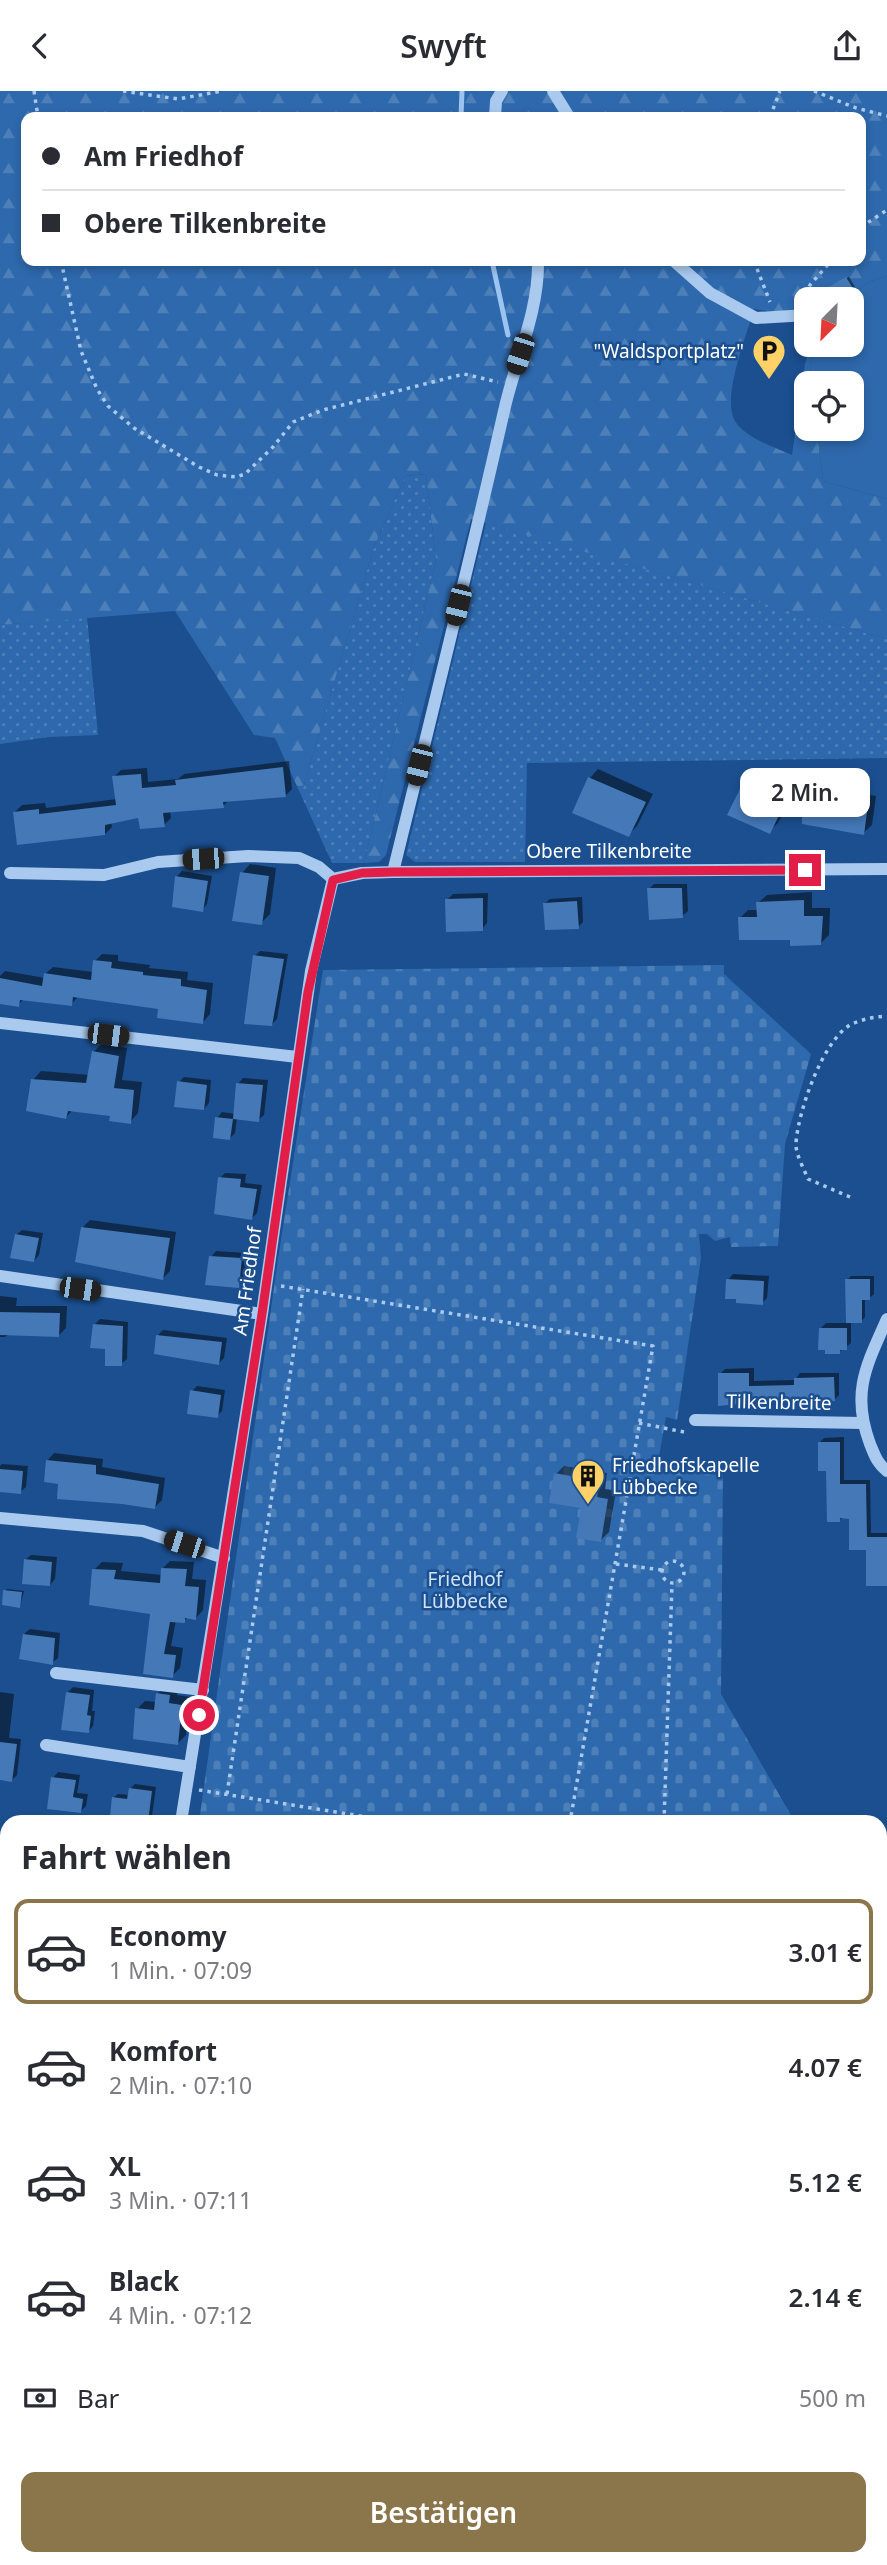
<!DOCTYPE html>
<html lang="de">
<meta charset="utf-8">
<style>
:root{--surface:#fff;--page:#f2f2f3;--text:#2b2b33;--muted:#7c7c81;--line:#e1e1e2;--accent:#8a764a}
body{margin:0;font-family:"Noto Sans",sans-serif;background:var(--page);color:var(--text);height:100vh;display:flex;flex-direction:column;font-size:26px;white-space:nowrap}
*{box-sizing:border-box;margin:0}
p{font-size:23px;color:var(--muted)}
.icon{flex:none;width:38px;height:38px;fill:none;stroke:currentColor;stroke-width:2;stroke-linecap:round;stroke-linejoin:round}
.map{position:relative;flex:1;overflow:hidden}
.drawer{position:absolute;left:0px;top:1724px;width:887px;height:751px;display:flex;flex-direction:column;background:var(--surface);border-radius:21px 21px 0 0;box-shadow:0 4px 10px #0003}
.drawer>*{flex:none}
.top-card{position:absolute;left:21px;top:21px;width:845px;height:154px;border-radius:14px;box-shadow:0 4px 10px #0003;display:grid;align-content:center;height:154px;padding:0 21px;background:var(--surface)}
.needle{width:46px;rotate:204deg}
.buttons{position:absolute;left:794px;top:196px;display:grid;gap:14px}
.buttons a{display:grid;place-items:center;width:70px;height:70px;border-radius:14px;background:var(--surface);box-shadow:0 4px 10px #0003;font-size:35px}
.end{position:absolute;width:32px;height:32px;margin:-16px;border:9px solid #e11d48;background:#fff;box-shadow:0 0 0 4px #fff}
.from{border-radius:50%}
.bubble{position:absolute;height:49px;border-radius:14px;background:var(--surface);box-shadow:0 4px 10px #0003;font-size:23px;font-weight:600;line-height:49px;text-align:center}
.car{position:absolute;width:21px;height:42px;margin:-21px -10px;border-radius:9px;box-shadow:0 0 5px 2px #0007;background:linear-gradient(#222 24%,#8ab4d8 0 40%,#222 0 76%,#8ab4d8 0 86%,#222 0)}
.top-card b{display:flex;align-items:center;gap:24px;height:66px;font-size:26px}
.top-card b+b{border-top:2px solid var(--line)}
.top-card i{width:18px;height:18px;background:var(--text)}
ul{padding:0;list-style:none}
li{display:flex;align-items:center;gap:21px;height:105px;margin:0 14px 10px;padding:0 7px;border:4px solid transparent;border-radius:14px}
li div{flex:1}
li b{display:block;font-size:26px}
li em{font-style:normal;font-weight:600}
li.active{border-color:var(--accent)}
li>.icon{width:63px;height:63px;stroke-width:1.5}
h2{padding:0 21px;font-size:32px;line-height:84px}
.pay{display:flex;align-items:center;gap:18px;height:77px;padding:0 21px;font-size:26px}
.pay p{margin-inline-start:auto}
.action{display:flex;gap:14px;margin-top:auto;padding:14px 21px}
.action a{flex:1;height:80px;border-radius:14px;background:var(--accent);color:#fff;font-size:28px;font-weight:600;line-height:80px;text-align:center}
header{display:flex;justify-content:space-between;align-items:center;height:91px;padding:0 21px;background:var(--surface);font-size:32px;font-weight:600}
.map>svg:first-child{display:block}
.grass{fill:url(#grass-dots)}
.forest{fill:url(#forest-firs);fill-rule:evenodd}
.cemetery{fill:url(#cemetery-stones)}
.garden{fill:#2e69ad}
.shadow{fill:#0007}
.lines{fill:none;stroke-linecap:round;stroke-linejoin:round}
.stream{stroke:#9cc4f0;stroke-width:5}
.building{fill:#4478b7}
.path{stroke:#a9c9ee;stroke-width:3.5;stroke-dasharray:3.5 5;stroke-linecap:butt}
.minor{stroke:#a9c9ee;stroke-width:12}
.major{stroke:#f0f6ff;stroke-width:18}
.route{stroke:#e11d48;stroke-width:9}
.labels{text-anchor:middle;stroke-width:5;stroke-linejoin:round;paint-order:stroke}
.poi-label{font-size:19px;fill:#fff;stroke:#1b4f8f;text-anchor:end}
.street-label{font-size:19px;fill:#fff;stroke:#1b4f8f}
.park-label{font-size:19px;fill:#cfe3fa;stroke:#1b4f8f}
</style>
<header><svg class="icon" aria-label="back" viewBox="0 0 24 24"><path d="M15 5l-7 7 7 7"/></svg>Swyft<svg class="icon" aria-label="share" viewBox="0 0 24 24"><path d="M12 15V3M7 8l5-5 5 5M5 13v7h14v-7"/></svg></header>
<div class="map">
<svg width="887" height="2474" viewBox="0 0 887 2474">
<defs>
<pattern id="grass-dots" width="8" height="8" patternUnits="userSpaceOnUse" patternTransform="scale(1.75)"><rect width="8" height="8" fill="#2e69ad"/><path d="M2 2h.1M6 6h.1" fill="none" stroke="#4d80b9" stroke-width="1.8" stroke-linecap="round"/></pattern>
<pattern id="forest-firs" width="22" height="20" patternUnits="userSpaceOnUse" patternTransform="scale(1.75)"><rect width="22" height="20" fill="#2e69ad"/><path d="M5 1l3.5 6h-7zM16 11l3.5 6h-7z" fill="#4d80b9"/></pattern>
<pattern id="cemetery-stones" width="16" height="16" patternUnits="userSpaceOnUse" patternTransform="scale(1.75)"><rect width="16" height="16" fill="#2e69ad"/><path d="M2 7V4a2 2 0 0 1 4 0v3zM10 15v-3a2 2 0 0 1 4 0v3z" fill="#4d80b9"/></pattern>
</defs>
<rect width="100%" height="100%" fill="#1b4f8f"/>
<!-- grass -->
<path class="grass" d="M426 383 436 469 364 772H332L301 704 374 456 405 385Z
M486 432 887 548V667L527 672 525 771H415L406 764Z
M87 526 98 644 49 646 0 653V534Z"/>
<!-- forest -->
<path class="forest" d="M0 0H887V185L871 190 843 208H807V221L779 222 754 218C747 244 721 307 735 330 745 347 775 356 792 364L805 273 811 254H817L810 275 812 292H807V338H817L823 390 887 408V548L471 428 386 764 379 771 364 772 436 469 426 383 405 385 374 456 301 704 275 647 254 644 175 520 0 534ZM26 26H861V170H26Z"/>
<!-- cemetery -->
<path class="cemetery" d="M724 874V883L811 963 785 1053 778 1155 731 1156 730 1146 715 1150 707 1143H699L701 1167 677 1329 666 1326 658 1371 701 1381 723 1383 721 1603 795 1731H199L278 1168 323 879Z
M880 1824 887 1826V1896L880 1903Z"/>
<!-- garden -->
<path class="garden" d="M887 185V408L823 390 817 338H852V292H812L810 275 817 254H852V208H843L871 190Z"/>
<!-- shadow -->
<path class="shadow" d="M849 186 855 196 835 208 829 197Z
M289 670 292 698 285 705 229 709 223 715 170 720 171 727 164 734 140 725 111 731 112 736 105 743 15 721 22 714 45 712 46 717 117 708 114 686 121 679 147 677 148 691 178 688 184 683Z
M598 678 653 703 637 735 628 744 574 721 590 687Z
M811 678H852L853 701 876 705 872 734 863 742 803 686Z
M751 686 792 705 778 732 769 740 730 723 743 695Z
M250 773 276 777 270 823 261 832 242 782Z
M182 780 212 785 207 813 202 819 176 786Z
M654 793H687L688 820 682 825 649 798Z
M812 801V817H830L829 844 821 852 792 848 740 827 748 819H759L758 812 767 804Z
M488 802 487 832 482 838 447 809 453 803Z
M582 806 583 831 578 836 544 813 550 808Z
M260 860 288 863 277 928 271 934 255 865Z
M102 863 118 864V870L150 874 149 877 188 881 187 889 213 892 210 923 203 931 160 916 79 905 71 913 24 908 18 914 0 911V885L5 880 45 887V883L53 876 93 881 95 870Z
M102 953 127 957 122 989 142 991 138 1022 130 1031 112 1024 73 1019 66 1026 33 989 41 980 90 984 93 961Z
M184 986 211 989 209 1012 204 1018 179 991Z
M243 987 268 989 264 1024 258 1029 237 1027 235 1042 230 1047 217 1027 222 1021 235 1023 238 993Z
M225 1082 246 1083 245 1092 262 1094 257 1122 252 1127 220 1087Z
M90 1129 176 1141 170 1180 163 1187 83 1136Z
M22 1139 43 1142 39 1164 34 1170 16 1144Z
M216 1160 246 1162 244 1190 238 1195 211 1166Z
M733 1183 769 1185 767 1207 762 1212 728 1189Z
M851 1185H874V1203L869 1207H865V1226L861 1231 851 1230V1252L839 1261 820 1238 826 1232H847V1189Z
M0 1205 17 1207 16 1215H67L66 1237 58 1245 9 1243 5 1246H0Z
M100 1228 128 1231 127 1268 121 1273 94 1234Z
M163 1239 227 1247 224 1267 219 1272 158 1244Z
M754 1277V1290L795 1289 800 1282H839V1304L834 1309 752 1307 749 1310 720 1283 725 1278Z
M197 1295 225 1299 222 1320 217 1325 192 1300Z
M844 1346V1389H870L871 1442H887V1493L851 1426H843L839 1429 820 1351 824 1347Z
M54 1362 103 1368 102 1376 165 1387 162 1409 155 1416 60 1391 47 1370Z
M2 1373 28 1375 26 1396 20 1401 0 1399V1375Z
M564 1375 607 1382 605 1398 616 1400 609 1441 601 1449 583 1416 556 1383Z
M31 1464 57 1466 55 1488 50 1494 25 1469Z
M170 1470 194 1471 192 1488 206 1489 203 1519 196 1527 188 1526 184 1530 176 1529 171 1555 183 1557 180 1577 172 1585 145 1581 152 1521 94 1479 102 1471 123 1472 121 1480 162 1484V1478Z
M7 1498 24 1500 20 1515 5 1500Z
M30 1538 60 1542 58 1567 52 1572 24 1543Z
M166 1595 178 1596 177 1604 190 1606 186 1644 178 1652 137 1618 145 1610 157 1611V1603Z
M73 1596 94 1599 92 1620H95L93 1635 88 1641 68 1601Z
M0 1601 14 1603 9 1647 21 1648 17 1684 12 1689 0 1687Z
M58 1681 80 1684 77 1702 88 1703 86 1715 81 1720 53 1687Z
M135 1693 156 1696 152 1725 148 1729 113 1707 118 1703 130 1704V1698Z
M832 1728H862V1731H829Z
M7 1734V1759L0 1758V1749Z
M887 1748V1776H884V1752Z
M0 1807 7 1810V1868L0 1866Z
M6 1928H7V1947L1 1945Z
M0 1997H7V2046L0 2047Z
M7 2093V2134H5L1 2099Z
M6 2201H7V2232L0 2229V2210Z
M7 2383V2412L0 2409V2385L4 2386Z
M887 2435V2474H878L880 2468Z
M0 2442 7 2445V2458L0 2468Z
M47 2468H65L72 2470 70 2474H45Z
M175 2468H209L225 2474H172Z
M228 2468H252L263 2472 226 2474Z
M336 2468H367L364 2474H334Z
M370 2468H434L438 2474H374Z
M674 2468H726L717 2474H678Z
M749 2468H806L803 2474H747Z"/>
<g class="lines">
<!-- stream -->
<path class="stream" d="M461 26 462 0
M492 170 508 244"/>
</g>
<!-- building -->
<path class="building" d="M846 186 854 199 834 208 827 197Z
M283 676 286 706 223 711 224 717 163 722 165 736 140 738 138 727 105 734V744L17 754 13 721 39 718V723L116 714 112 685 141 683 142 697 176 694 175 689Z
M588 686 646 711 629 746 572 722Z
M801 686H844L845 709 868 713 864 744 802 733Z
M742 694 784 714 770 743 727 724Z
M240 781 269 785 262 834 232 830Z
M175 785 208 790 203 821 172 816Z
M647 797H682L683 827 649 829Z
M483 807V840L446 841 445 808Z
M804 809V825H823L821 854 790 855V849H739L738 826H757L756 811Z
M577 810 579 838 545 839 543 812Z
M253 864 284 868 272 935 244 933Z
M93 869 112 871 111 877 143 881V884L181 888V895L207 899 203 933 157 927 158 918 73 906 72 915 20 909 19 916 0 913V887L42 895 44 882 91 889Z
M92 960 119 965 114 997 134 999 131 1033 109 1030 110 1025 68 1020 66 1028 26 1020 31 988 86 992Z
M177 990 207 994 204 1019 174 1016Z
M236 992 263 994 259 1031 233 1028Z
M215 1026 233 1028 230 1049 213 1047Z
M218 1086 241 1088 240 1096 257 1098 252 1129 214 1123Z
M81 1136 170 1147 163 1189 75 1171Z
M15 1143 39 1147 34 1171 10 1167Z
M209 1165 242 1167 239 1197 205 1194Z
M726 1188 764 1190 763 1214 736 1212V1208H725Z
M845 1188H870V1209H862V1232H846Z
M0 1221 60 1222 59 1246 0 1244Z
M93 1233 123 1235 122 1275H105V1258L90 1257Z
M819 1237H847V1259H840V1263H825V1259H818Z
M156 1244 222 1251 219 1274 154 1263Z
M718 1282H749V1295L794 1294V1287L834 1286 835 1310 749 1309V1312L718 1315Z
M190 1299 221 1304 218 1327 187 1323Z
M818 1351H840V1393H866L867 1446H887V1495H866V1459H849V1428L840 1427V1431H827L826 1380H818Z
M46 1369 96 1374V1383L159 1393 155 1418 122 1413 57 1408 58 1393 44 1391Z
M0 1378 23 1380 21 1403 0 1401Z
M554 1382 600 1390 597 1406 608 1408 601 1451 576 1447 581 1417 549 1412Z
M24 1468 52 1471 50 1495 22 1493Z
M161 1477 187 1478 185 1495 199 1496 196 1529 185 1527V1532L170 1531 164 1563 176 1564 173 1587 143 1583 150 1523 89 1514 92 1478 116 1479 114 1488 160 1492Z
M3 1499 22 1501 20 1517 2 1514Z
M23 1543 55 1547 53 1574 19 1568Z
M66 1601 90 1604 87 1624 91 1625 89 1642 61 1639Z
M156 1602 170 1604 169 1612 182 1614 178 1654 133 1648 135 1617 154 1619Z
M0 1651 17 1653 12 1691 0 1689Z
M51 1686 76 1689 73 1706 83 1708 81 1722 47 1718Z
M129 1697 152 1700 148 1731 110 1725 112 1706 127 1708Z"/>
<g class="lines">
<!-- path -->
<path class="path" d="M34 0 38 26
M123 0 178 8 222 0
M814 0 856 17 887 25
M770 26 780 0
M861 136 887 119
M61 170 81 260 97 298 108 315 134 337 199 376 217 384 236 386 245 383 273 356 293 331 323 319 464 283 498 291
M754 170 770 211
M802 211 810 194 831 170
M850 1106 808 1088C804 1078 795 1062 796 1052 798 1021 822 951 850 934 862 928 874 926 887 925
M281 1195 653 1255 570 1731
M639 1332 684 1341
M662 1481a11 11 0 1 1 22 0a11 11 0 1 1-22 0Z
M616 1473 662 1479
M199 1699 398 1731
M227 1703 303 1198
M664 1731 672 1493
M880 1916V1928
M880 1966H887
M881 1996 887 1971
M880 2067 887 2069"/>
<!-- minor -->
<path class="minor" d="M553 0 569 26
M495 26 496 10 502 0
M674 170 710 202 756 227 807 224
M393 781C431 627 469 474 504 320 515 270 539 221 538 170
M10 782 104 784 158 771 248 765 299 767 319 776 333 788
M333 788 362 782 393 781 887 778
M0 932 297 966
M0 1185 262 1223
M887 1228C866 1275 851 1302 870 1353 875 1365 877 1372 887 1380
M695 1329 862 1332
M0 1427 143 1440 224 1467
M56 1582 203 1599
M46 1654 190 1676
M181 1731 262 1223 311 880 333 788
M0 1784 7 1787
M880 2008 887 2010
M0 2070 7 2069
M880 2251 887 2252
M0 2256 7 2259
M0 2428 7 2430
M100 2468 116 2474
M588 2468 592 2474
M304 2474 307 2468
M518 2474 528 2468"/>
<!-- major -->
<path class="major" d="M880 2147 887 2117
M827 2474 829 2468"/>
</g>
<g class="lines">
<!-- route -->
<path class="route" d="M199 1624 262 1223 308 901 333 789 362 782 393 781 805 779"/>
</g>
<!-- icons -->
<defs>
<symbol id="parking-pin" viewBox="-11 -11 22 30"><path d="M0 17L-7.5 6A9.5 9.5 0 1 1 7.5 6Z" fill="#ffd166" stroke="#1b4f8f"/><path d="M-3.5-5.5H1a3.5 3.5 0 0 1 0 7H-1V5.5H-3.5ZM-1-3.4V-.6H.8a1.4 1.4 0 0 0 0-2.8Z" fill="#111"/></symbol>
<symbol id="building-pin" viewBox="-11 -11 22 30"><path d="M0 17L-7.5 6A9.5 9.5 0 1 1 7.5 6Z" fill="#ffd166" stroke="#1b4f8f"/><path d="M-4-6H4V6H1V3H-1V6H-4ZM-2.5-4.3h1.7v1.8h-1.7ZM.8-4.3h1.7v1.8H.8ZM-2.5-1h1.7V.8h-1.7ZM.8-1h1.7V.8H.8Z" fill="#111"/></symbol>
</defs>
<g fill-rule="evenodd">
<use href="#parking-pin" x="750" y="241" width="38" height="52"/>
<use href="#building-pin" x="569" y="1366" width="38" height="52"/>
</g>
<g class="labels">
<!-- poi labels -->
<g class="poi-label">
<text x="744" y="267">"Waldsportplatz"</text>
<text x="612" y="1381" text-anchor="start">Friedhofskapelle<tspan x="612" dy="22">Lübbecke</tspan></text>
</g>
<!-- street labels -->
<g class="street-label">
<text x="609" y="767">Obere Tilkenbreite</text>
<text transform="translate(247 1190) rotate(-82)" y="7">Am Friedhof</text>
<text transform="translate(779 1311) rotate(1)" y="7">Tilkenbreite</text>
</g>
<!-- park labels -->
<g class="park-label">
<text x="465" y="1495">Friedhof<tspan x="465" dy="22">Lübbecke</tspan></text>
</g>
</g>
</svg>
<div class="buttons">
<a><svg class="needle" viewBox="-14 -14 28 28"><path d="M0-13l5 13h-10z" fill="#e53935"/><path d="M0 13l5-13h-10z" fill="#7c7c81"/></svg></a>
<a><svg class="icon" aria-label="locate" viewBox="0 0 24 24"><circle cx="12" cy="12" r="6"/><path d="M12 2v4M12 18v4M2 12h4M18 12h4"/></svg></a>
</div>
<i class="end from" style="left:199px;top:1624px"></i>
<i class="end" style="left:805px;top:779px"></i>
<div class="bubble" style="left:740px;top:677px;width:130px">2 Min.</div>
<i class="car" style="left:520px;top:263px;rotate:198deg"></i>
<i class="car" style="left:458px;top:514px;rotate:194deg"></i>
<i class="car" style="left:419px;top:674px;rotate:194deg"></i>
<i class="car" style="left:203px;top:768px;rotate:266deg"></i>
<i class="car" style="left:108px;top:944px;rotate:97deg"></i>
<i class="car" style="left:80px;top:1198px;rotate:98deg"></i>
<i class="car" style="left:184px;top:1453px;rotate:288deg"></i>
<div class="top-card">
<b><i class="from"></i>Am Friedhof</b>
<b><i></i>Obere Tilkenbreite</b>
</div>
<section class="drawer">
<h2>Fahrt wählen</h2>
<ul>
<li class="active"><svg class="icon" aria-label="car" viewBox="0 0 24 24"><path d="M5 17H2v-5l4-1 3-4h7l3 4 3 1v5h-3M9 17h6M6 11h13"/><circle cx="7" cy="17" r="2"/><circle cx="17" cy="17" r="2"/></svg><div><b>Economy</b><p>1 Min. · 07:09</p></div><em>3.01 €</em></li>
<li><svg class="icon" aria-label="car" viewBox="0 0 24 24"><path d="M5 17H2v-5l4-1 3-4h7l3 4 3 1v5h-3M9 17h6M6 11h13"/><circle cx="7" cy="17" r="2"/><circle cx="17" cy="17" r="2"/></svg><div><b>Komfort</b><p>2 Min. · 07:10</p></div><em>4.07 €</em></li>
<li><svg class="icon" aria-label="car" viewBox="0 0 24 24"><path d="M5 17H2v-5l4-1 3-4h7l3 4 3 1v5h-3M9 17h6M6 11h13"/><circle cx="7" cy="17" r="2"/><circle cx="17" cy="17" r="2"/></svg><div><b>XL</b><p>3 Min. · 07:11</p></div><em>5.12 €</em></li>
<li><svg class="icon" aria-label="car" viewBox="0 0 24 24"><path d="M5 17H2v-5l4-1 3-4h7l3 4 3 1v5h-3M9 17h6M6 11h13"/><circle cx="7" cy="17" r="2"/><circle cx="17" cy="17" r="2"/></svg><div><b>Black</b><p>4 Min. · 07:12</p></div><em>2.14 €</em></li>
</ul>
<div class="pay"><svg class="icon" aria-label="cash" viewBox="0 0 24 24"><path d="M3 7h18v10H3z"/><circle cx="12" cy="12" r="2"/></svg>Bar<p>500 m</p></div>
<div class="action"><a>Bestätigen</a></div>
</section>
</div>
